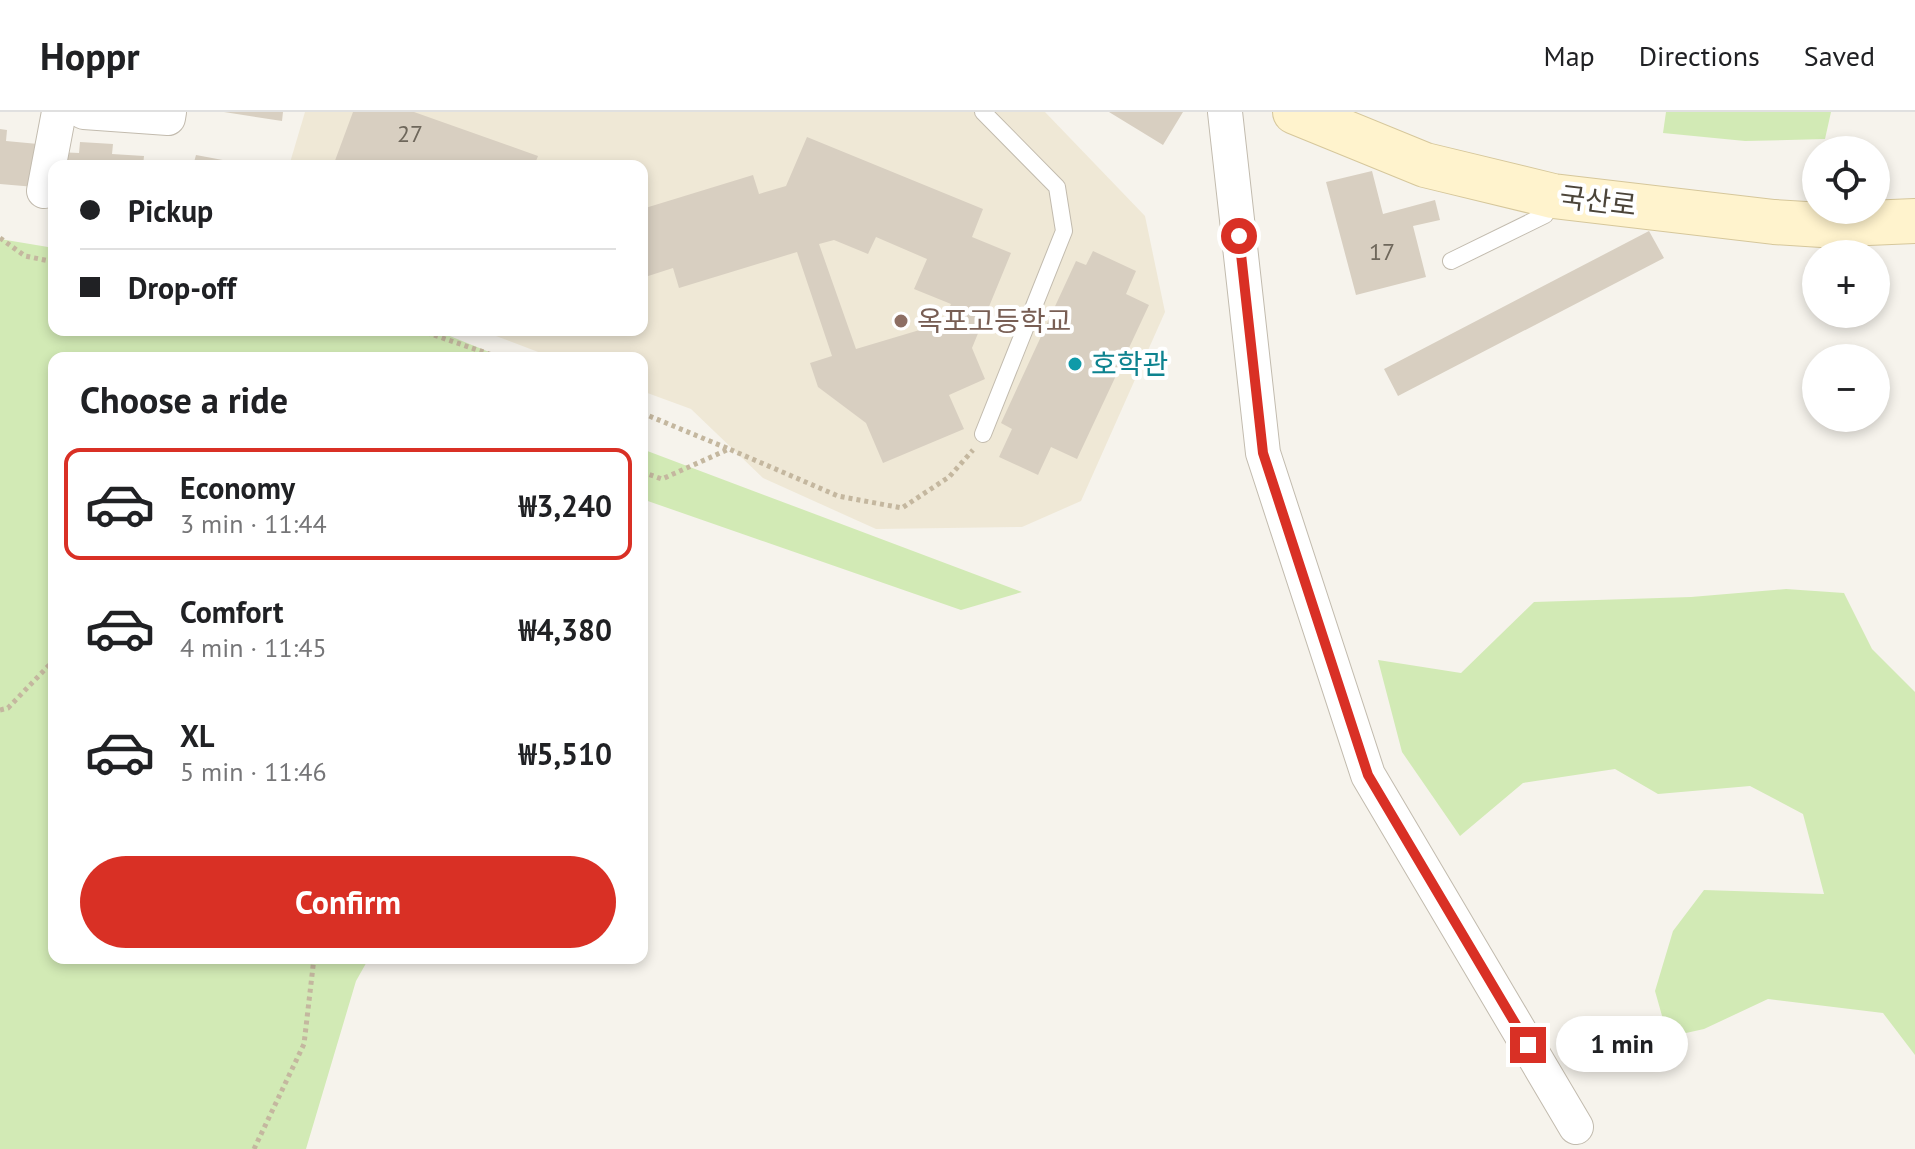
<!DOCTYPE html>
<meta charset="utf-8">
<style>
:root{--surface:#fff;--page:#f2f2f2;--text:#202124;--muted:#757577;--line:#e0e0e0;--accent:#d93025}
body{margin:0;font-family:"PT Sans","Noto Sans KR",sans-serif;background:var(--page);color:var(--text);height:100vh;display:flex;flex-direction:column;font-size:30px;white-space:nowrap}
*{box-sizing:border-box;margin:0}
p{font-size:26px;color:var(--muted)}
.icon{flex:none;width:44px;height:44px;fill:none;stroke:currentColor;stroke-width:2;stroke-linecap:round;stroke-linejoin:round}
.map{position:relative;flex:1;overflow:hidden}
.details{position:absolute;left:48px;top:240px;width:600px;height:612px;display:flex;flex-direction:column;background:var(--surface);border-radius:16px;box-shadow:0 4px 12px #0003}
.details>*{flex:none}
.guide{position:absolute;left:48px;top:48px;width:600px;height:176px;border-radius:16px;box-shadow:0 4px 12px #0003;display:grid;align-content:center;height:176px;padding:0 32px;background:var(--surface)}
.tools{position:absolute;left:1802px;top:24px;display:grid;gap:16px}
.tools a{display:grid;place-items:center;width:88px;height:88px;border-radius:50%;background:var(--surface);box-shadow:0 4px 12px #0003;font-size:40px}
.end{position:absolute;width:36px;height:36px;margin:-18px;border:10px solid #d93025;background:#fff;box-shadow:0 0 0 4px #fff}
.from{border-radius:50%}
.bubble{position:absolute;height:56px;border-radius:28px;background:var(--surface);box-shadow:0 4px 12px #0003;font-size:26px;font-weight:700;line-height:56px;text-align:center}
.guide b{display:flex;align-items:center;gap:28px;height:76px;font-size:30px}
.guide b+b{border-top:2px solid var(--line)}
.guide i{width:20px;height:20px;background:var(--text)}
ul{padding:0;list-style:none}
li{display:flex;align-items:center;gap:24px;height:112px;margin:0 16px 12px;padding:0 16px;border:4px solid transparent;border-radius:16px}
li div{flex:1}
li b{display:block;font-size:30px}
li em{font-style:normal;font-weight:700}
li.on{border-color:var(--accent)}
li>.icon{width:72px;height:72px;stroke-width:1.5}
h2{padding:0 32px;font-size:36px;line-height:96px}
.action{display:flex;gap:16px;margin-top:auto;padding:16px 32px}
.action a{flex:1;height:92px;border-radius:48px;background:var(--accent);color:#fff;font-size:32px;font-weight:700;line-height:92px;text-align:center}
header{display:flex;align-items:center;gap:48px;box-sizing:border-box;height:112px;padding:0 40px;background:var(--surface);border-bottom:2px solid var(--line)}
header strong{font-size:38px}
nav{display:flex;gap:44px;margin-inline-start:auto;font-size:28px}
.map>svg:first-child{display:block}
.education{fill:#efe8d6}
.green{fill:#d2eab5}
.building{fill:#d8cfc1;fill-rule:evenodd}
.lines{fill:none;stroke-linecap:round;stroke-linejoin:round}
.lane-casing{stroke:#c2bbae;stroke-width:18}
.street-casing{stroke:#c2bbae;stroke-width:36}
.secondary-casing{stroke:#d6c79b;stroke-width:46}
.path{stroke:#c4b79f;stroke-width:5;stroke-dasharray:4 4;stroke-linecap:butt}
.lane{stroke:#fff;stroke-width:16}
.street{stroke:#fff;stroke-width:34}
.secondary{stroke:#fff3cd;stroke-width:44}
.route{stroke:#d93025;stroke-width:10}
.education-dot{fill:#8d6e63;stroke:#fff;stroke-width:3}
.culture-dot{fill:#0f9aa8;stroke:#fff;stroke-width:3}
.labels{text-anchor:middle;stroke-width:8;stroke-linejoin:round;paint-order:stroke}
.number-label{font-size:24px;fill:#6e675b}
.street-label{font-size:28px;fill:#4b4439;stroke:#fff}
.education-label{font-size:28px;fill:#785e54;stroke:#fff;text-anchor:start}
.culture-label{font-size:28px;fill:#0d838f;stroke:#fff;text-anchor:start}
</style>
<header>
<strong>Hoppr</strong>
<nav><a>Map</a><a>Directions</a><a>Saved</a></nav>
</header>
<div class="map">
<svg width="1915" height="1037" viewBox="0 0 1915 1037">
<rect width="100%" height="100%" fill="#f6f3ec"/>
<!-- education -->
<path class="education" d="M305 0H1045L1145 104 1165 200 1081 389 1022 415 876 417 763 366 691 297 642 279V246H554L480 218H642V54H289Z"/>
<!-- green -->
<path class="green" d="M1666 0H1831L1825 27 1745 29 1663 21Z
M0 127 54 136V218H435L504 246H54V846H369L356 869 306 1037H0Z
M642 337 1022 480 961 498 642 387Z
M1786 477 1844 481 1872 537 1915 580V943L1883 901 1768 887 1704 917 1668 925 1655 879 1673 819 1704 778 1824 782 1803 702 1750 674 1658 682 1615 657 1523 671 1460 724 1402 640 1378 548 1461 561 1534 490 1691 485Z"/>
<!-- building -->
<path class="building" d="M224 0H283L282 9Z
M353 0H414L538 44 534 54H333Z
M1109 0H1183L1163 33Z
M0 17 7 18 6 29 38 32 35 75 0 72Z
M807 25 983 97 972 125 1011 141 972 236 985 267 949 283 964 317 883 351 866 311 818 275 810 251 832 244 797 140 679 176 673 156 642 166V97L753 63 759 82 786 74ZM876 125 927 147 914 177 951 192 943 211 856 237 819 132 834 128 868 142Z
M80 30 113 32 112 42 144 44 143 54H56L57 40 79 41Z
M196 43 228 49 227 54H193Z
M1372 59 1383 102 1435 88 1440 108 1413 114 1426 165 1356 183 1326 70Z
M1649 119 1664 146 1398 284 1384 257Z
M1093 139 1136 159 1126 182 1149 193 1077 347 1051 335 1038 363 999 345 1012 317 1001 311 1076 149 1086 153Z"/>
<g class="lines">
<defs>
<path id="lane" d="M983 0 1057 75 1064 119 983 322
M1451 149 1545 103 1553 86"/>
<path id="street" d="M84 0 168 6 169 0
M1225 0 1263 341 1368 663 1576 1015
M44 79 59 0"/>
<path id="secondary" d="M1295 0 1425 53 1553 84 1774 110 1822 113 1915 109"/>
</defs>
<!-- lane casing -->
<use href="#lane" class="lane-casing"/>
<!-- street casing -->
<use href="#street" class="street-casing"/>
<!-- secondary casing -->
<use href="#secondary" class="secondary-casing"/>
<!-- path -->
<path class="path" d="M0 126 25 144 54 150
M419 218 501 246
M642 301 729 337
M642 360 662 367 729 337 838 384 902 396 949 365 973 338
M0 598 8 596 54 548
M254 1037 304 932 314 846"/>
<!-- lane -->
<use href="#lane" class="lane"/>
<!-- street -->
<use href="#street" class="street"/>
<!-- secondary -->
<use href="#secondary" class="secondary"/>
</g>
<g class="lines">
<!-- route -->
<path class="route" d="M1239 124 1263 341 1368 663 1528 933"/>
</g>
<!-- markers -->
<circle class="education-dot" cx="901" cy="209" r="8"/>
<circle class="culture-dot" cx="1075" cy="252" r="8"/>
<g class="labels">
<!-- number labels -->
<g class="number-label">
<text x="410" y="30">27</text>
<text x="1382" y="148">17</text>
</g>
<!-- street labels -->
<g class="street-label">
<text transform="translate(1598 89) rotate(7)" y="10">국산로</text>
</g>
<!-- education labels -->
<g class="education-label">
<text x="917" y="219">옥포고등학교</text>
</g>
<!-- culture labels -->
<g class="culture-label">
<text x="1091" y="262">호학관</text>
</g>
</g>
</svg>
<div class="tools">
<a><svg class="icon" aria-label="locate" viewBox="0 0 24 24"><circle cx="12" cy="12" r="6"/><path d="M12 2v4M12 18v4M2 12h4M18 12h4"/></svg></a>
<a>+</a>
<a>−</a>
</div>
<i class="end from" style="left:1239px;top:124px"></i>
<i class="end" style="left:1528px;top:933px"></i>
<div class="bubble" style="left:1556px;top:904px;width:132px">1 min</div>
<div class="guide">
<b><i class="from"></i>Pickup</b>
<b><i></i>Drop-off</b>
</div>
<section class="details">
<h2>Choose a ride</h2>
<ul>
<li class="on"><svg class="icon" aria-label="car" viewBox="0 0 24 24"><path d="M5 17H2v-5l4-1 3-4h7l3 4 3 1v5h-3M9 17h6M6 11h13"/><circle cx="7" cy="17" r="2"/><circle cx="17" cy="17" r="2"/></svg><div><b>Economy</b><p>3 min · 11:44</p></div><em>₩3,240</em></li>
<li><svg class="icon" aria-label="car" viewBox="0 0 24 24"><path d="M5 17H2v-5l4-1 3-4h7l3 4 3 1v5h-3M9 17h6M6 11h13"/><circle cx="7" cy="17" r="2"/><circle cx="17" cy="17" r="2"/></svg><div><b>Comfort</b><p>4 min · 11:45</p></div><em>₩4,380</em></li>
<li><svg class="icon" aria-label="car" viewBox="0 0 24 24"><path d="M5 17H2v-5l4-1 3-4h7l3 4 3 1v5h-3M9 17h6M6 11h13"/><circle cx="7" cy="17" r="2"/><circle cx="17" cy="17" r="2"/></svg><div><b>XL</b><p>5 min · 11:46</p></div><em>₩5,510</em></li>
</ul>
<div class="action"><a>Confirm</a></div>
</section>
</div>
